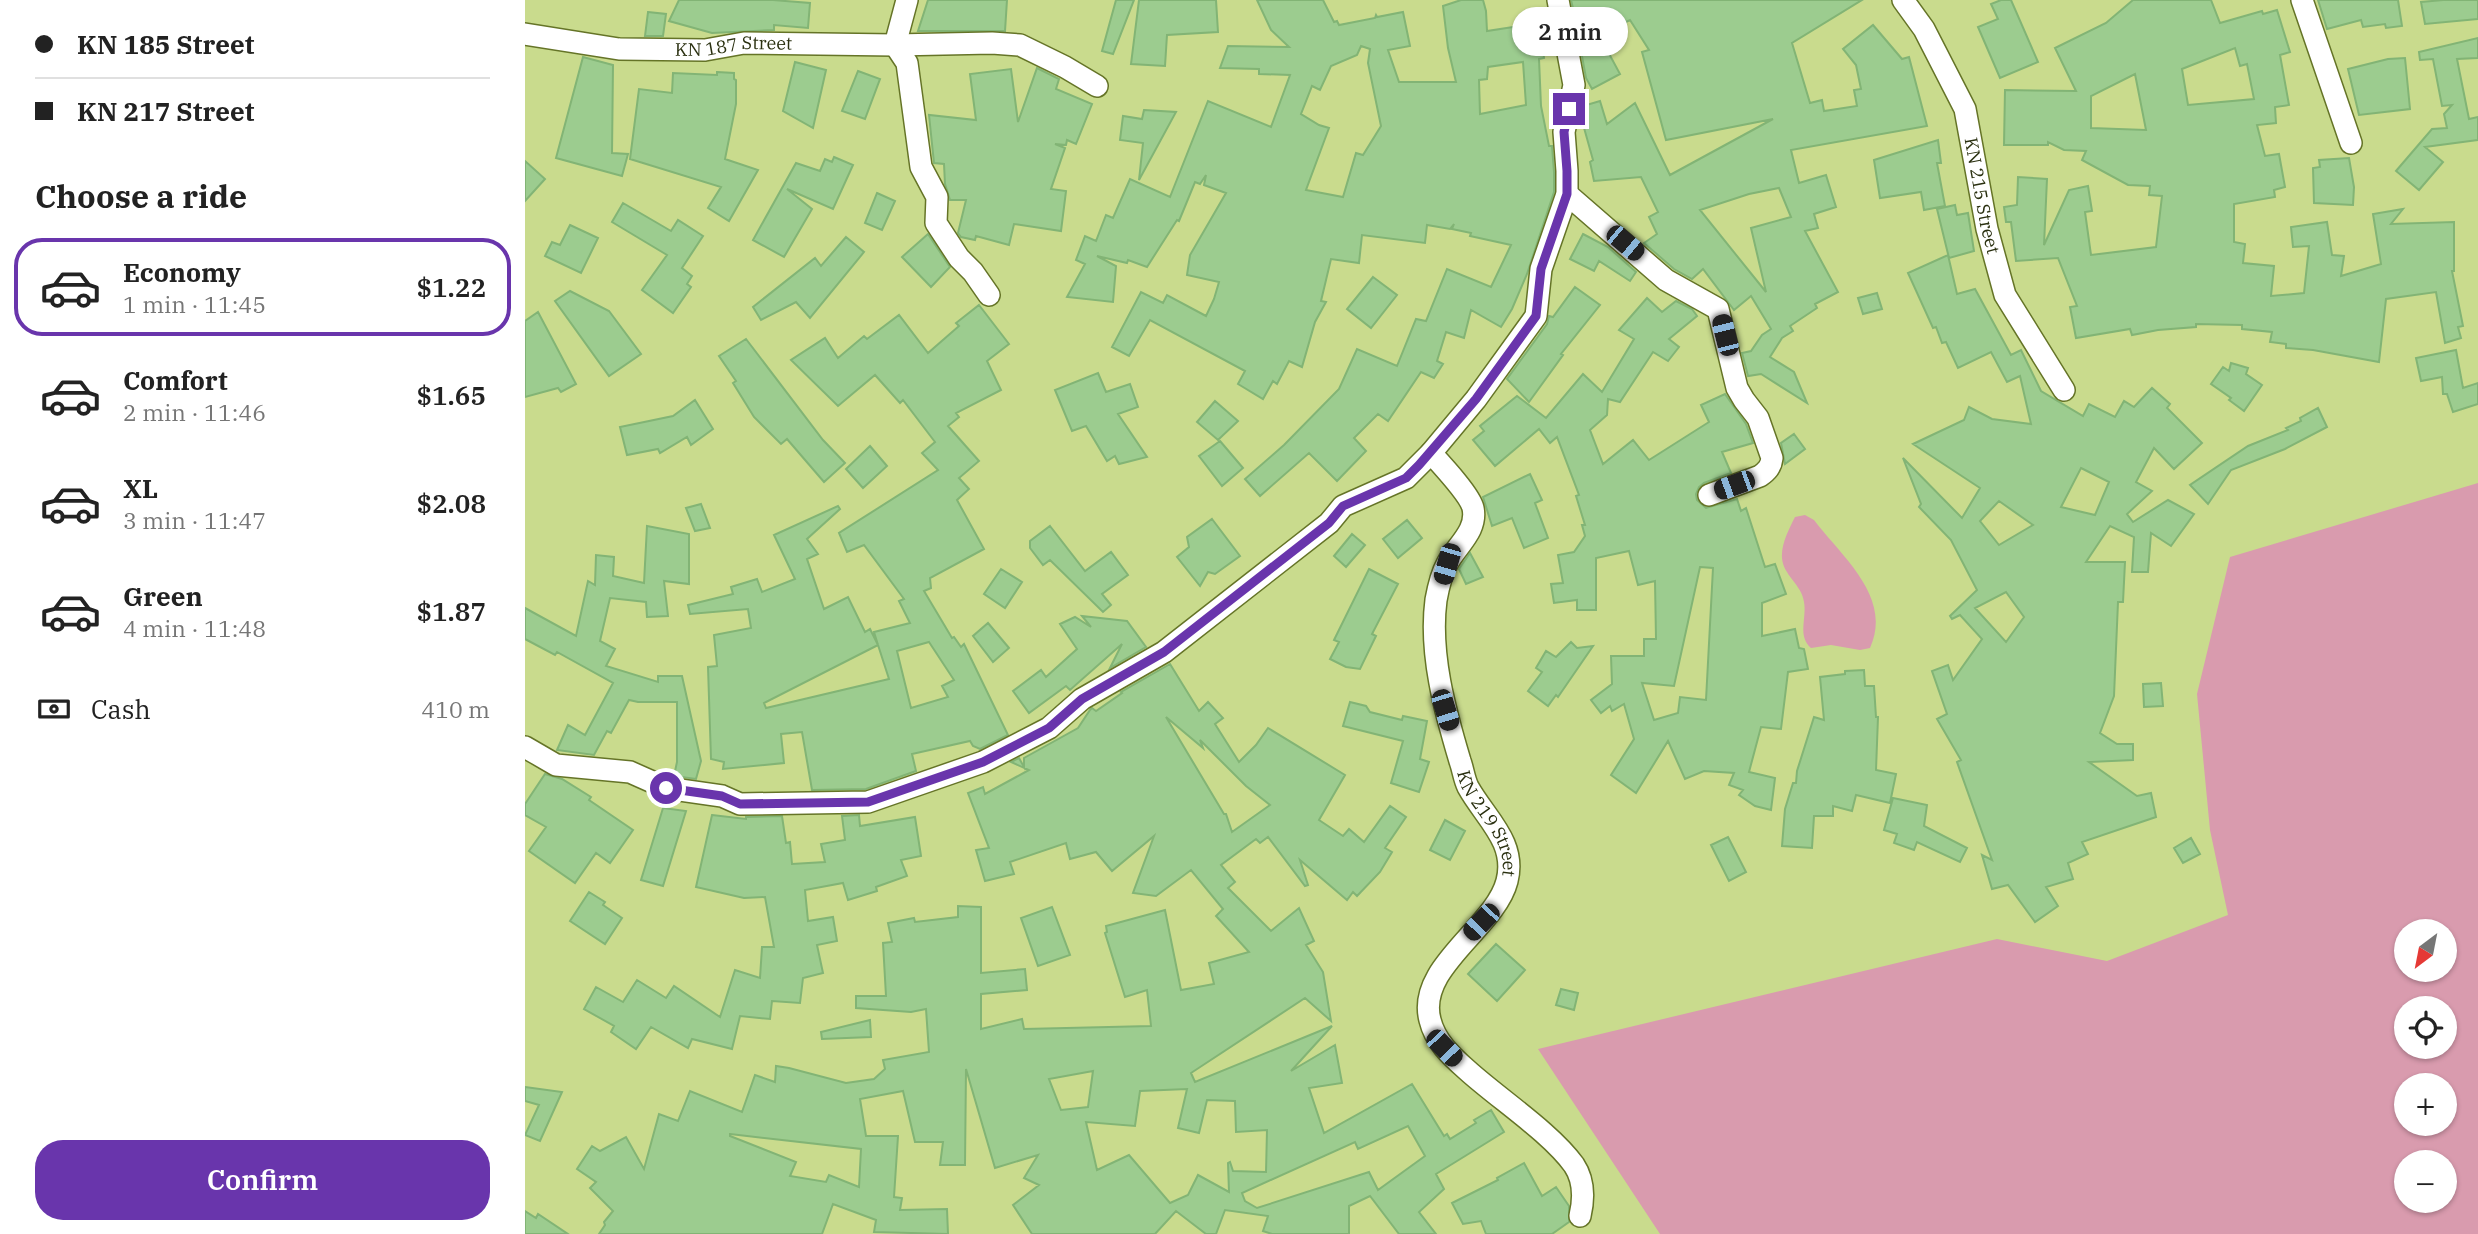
<!DOCTYPE html>
<meta charset="utf-8">
<style>
:root{--surface:#fff;--page:#f2f2f2;--text:#222;--muted:#767676;--line:#e0e0e0;--accent:#6935ac}
body{margin:0;font-family:"IBM Plex Serif",serif;background:var(--page);color:var(--text);height:100vh;display:flex;flex-direction:column;font-size:26px;white-space:nowrap}
*{box-sizing:border-box;margin:0}
p{font-size:23px;color:var(--muted)}
.icon{flex:none;width:38px;height:38px;fill:none;stroke:currentColor;stroke-width:2;stroke-linecap:round;stroke-linejoin:round}
.map{position:relative;flex:1;overflow:hidden}
.sheet{display:flex;flex-direction:column;background:var(--surface);width:525px}
.sheet>*{flex:none}
.guide{display:grid;align-content:center;height:154px;padding:0 35px;background:var(--surface)}
.needle{width:46px;rotate:212deg}
.controls{position:absolute;left:1869px;top:919px;display:grid;gap:14px}
.controls a{display:grid;place-items:center;width:63px;height:63px;border-radius:50%;background:var(--surface);box-shadow:0 2px 5px #0004;font-size:35px}
.end{position:absolute;width:32px;height:32px;margin:-16px;border:9px solid #6935ac;background:#fff;box-shadow:0 0 0 4px #fff}
.from{border-radius:50%}
.bubble{position:absolute;height:49px;border-radius:24px;background:var(--surface);box-shadow:0 2px 5px #0004;font-size:23px;font-weight:600;line-height:49px;text-align:center}
.car{position:absolute;width:21px;height:42px;margin:-21px -10px;border-radius:9px;box-shadow:0 0 5px 2px #0007;background:linear-gradient(#222 24%,#8ab4d8 0 40%,#222 0 76%,#8ab4d8 0 86%,#222 0)}
.guide b{display:flex;align-items:center;gap:24px;height:66px;font-size:26px}
.guide b+b{border-top:2px solid var(--line)}
.guide i{width:18px;height:18px;background:var(--text)}
ul{padding:0;list-style:none}
li{display:flex;align-items:center;gap:21px;height:98px;margin:0 14px 10px;padding:0 21px;border:4px solid transparent;border-radius:28px}
li div{flex:1}
li b{display:block;font-size:26px}
li em{font-style:normal;font-weight:600}
li.active{border-color:var(--accent)}
li>.icon{width:63px;height:63px;stroke-width:1.5}
h2{padding:0 35px;font-size:32px;line-height:84px}
.pay{display:flex;align-items:center;gap:18px;height:77px;padding:0 35px;font-size:26px}
.pay p{margin-inline-start:auto}
.button{display:flex;gap:14px;margin-top:auto;padding:14px 35px}
.button a{flex:1;height:80px;border-radius:28px;background:var(--accent);color:#fff;font-size:28px;font-weight:600;line-height:80px;text-align:center}
main{display:flex;flex:1;min-height:0}
.map>svg:first-child{display:block}
.green{fill:#d99bae;fill-rule:evenodd}
.building{fill:#9ccc8f;stroke:#82b475;stroke-width:2;fill-rule:evenodd}
.lines{fill:none;stroke-linecap:round;stroke-linejoin:round}
.street-casing{stroke:#657427;stroke-width:24}
.street{stroke:#fff;stroke-width:21}
.route{stroke:#6935ac;stroke-width:9}
.labels{text-anchor:middle;stroke-width:6;stroke-linejoin:round;paint-order:stroke}
.street-label{font-size:18px;fill:#2a3010;stroke:#edf7d1}
</style>
<main>
<section class="sheet">
<div class="guide">
<b><i class="from"></i>KN 185 Street</b>
<b><i></i>KN 217 Street</b>
</div>
<h2>Choose a ride</h2>
<ul>
<li class="active"><svg class="icon" aria-label="car" viewBox="0 0 24 24"><path d="M5 17H2v-5l4-1 3-4h7l3 4 3 1v5h-3M9 17h6M6 11h13"/><circle cx="7" cy="17" r="2"/><circle cx="17" cy="17" r="2"/></svg><div><b>Economy</b><p>1 min · 11:45</p></div><em>$1.22</em></li>
<li><svg class="icon" aria-label="car" viewBox="0 0 24 24"><path d="M5 17H2v-5l4-1 3-4h7l3 4 3 1v5h-3M9 17h6M6 11h13"/><circle cx="7" cy="17" r="2"/><circle cx="17" cy="17" r="2"/></svg><div><b>Comfort</b><p>2 min · 11:46</p></div><em>$1.65</em></li>
<li><svg class="icon" aria-label="car" viewBox="0 0 24 24"><path d="M5 17H2v-5l4-1 3-4h7l3 4 3 1v5h-3M9 17h6M6 11h13"/><circle cx="7" cy="17" r="2"/><circle cx="17" cy="17" r="2"/></svg><div><b>XL</b><p>3 min · 11:47</p></div><em>$2.08</em></li>
<li><svg class="icon" aria-label="car" viewBox="0 0 24 24"><path d="M5 17H2v-5l4-1 3-4h7l3 4 3 1v5h-3M9 17h6M6 11h13"/><circle cx="7" cy="17" r="2"/><circle cx="17" cy="17" r="2"/></svg><div><b>Green</b><p>4 min · 11:48</p></div><em>$1.87</em></li>
</ul>
<div class="pay"><svg class="icon" aria-label="cash" viewBox="0 0 24 24"><path d="M3 7h18v10H3z"/><circle cx="12" cy="12" r="2"/></svg>Cash<p>410 m</p></div>
<div class="button"><a>Confirm</a></div>
</section>
<div class="map">
<svg width="1953" height="1234" viewBox="0 0 1953 1234">
<rect width="100%" height="100%" fill="#c9db8d"/>
<!-- green -->
<path class="green" d="M1953 483V1234H1135L1013 1049 1472 939 1582 961 1703 915 1685 830 1672 694 1705 557ZM1881 931H1920V970H1881ZM1881 1008H1920V1046H1881ZM1881 1085H1920V1124H1881ZM1881 1162H1920V1200H1881Z
M1280 515 1289 520C1317 557 1368 597 1345 648L1335 650 1306 645 1286 648C1272 636 1282 618 1279 602 1277 585 1258 575 1257 558 1256 544 1264 529 1270 517Z"/>
<!-- building -->
<path class="building" d="M154 0H248L285 3 283 28 249 25V30L187 33 144 21Z
M403 0H482L480 31H393Z
M591 0H609L588 54 577 51Z
M614 0H691L693 32 642 35 640 66 606 64Z
M732 0H798L809 22 812 21 814 25 850 18 851 15 852 17 878 12 885 46 863 50 874 82H931L923 48 918 6 936 0H958L961 11 962 31 1015 23 1019 58 1014 59 1016 106 1024 146H1027L1029 172V192L1002 274 987 309 976 327 946 310 939 338 921 332 912 361 918 364 909 378 896 372 863 421 853 414 829 438 841 451 812 481 784 453 735 496 720 479 759 445 814 389 832 349 872 366 891 319 901 321 922 269 966 287 986 245 945 236 946 233 927 229 929 224 925 229 902 225 900 243 837 235 834 263 806 259 796 301 801 302 790 322 777 367 764 361 752 384 748 381 738 399 713 384 720 371 625 320 604 356 587 347 616 292 638 303 642 295 681 316 689 299 694 282 662 275 665 255 701 193 679 185 681 175 675 184 670 182 654 221 652 220 622 267 603 260 602 263 572 256 591 266 588 302 542 297 560 264 551 260 560 236 571 241 581 215 588 218 605 179 645 197 683 101 746 127 765 75 734 74V69L695 68 703 46 764 47 746 30ZM836 46 845 49 843 63 856 126 838 155 831 153 818 197 781 190 804 128 794 125 776 114 787 86 795 90 806 66 832 55ZM998 62 1001 105 955 114 954 80 962 79 963 67Z
M1046 0H1337L1267 43 1285 103 1297 100 1299 111 1332 106 1329 90 1336 89 1331 65 1318 49 1348 25 1377 59 1384 57 1402 126 1266 150 1274 183 1301 175 1311 207 1289 214 1293 228 1280 231 1313 292 1290 304 1292 308 1265 326 1268 331 1257 338 1245 357 1269 372 1282 403 1236 374 1223 376 1217 353 1226 351 1237 335 1246 329 1226 296 1209 310 1178 269 1167 279 1149 269 1119 243 1132 234 1124 217 1133 212 1116 177 1069 181 1065 162 1068 160 1056 117 1058 106 1075 101 1082 124 1110 103 1145 175 1248 119 1141 140 1117 52 1124 50 1105 20 1074 35 1095 74 1067 89 1061 78 1056 51 1058 50ZM1254 188 1266 217 1226 228 1241 292 1175 210 1224 194Z
M1476 0H1486L1513 62 1475 78 1453 27 1473 19 1466 4Z
M1608 0H1686L1695 23 1737 11 1738 14 1752 10 1765 52 1755 55 1764 105 1750 107 1751 123 1732 125 1740 156 1754 154 1760 187 1749 190 1750 197 1709 204V242L1720 244 1718 263 1749 266 1746 296 1779 293 1784 246 1768 247 1766 227 1802 222 1807 255 1819 256 1816 276 1856 264 1848 214 1878 209 1866 224 1929 222V271H1927L1938 326 1933 327 1936 338 1920 343 1911 292 1861 299 1854 362 1788 350 1761 348V344L1745 342 1747 332 1717 329V325L1671 324V327L1633 330 1607 335 1605 329 1551 338 1545 307 1552 306 1533 258 1491 261 1486 222H1481L1479 207 1492 205 1493 177 1522 179 1519 245 1544 190 1563 186 1567 211 1560 212 1566 255 1631 247 1637 196 1624 195 1625 186 1603 185 1557 160 1561 151 1539 150 1523 142V145H1479L1480 90 1551 91 1530 48 1581 23ZM1710 48 1715 66 1722 64 1729 99 1663 105 1657 69ZM1610 74 1621 130 1566 128V96Z
M1793 0H1873L1877 26 1861 28 1860 24 1838 27 1836 20 1802 29Z
M1918 0H1953V19L1900 24 1896 2Z
M123 12 141 14 138 36H120Z
M1953 38V58L1932 59 1944 119 1953 117V140L1900 147 1918 162 1894 190 1871 171 1907 129 1922 128 1919 114 1927 105 1917 106 1908 59 1895 60 1894 52Z
M58 57 88 65 87 153 103 154 97 176 31 158Z
M1880 58 1885 109 1834 115 1823 69 1863 59Z
M270 62 301 70 288 128 258 111Z
M512 68 534 79 531 89 567 104 551 144 542 140 541 145 530 144 540 148 526 189 541 191 536 231 489 224 484 245 451 236 450 240 436 237 433 233 441 200H425L420 184 419 164 409 163 404 115 451 120 445 74 486 69 493 122Z
M333 71 355 79 340 119 317 111Z
M192 72 209 73V79L211 80V104L200 159 233 170 204 221 183 208 196 187 105 159 114 89 147 93 148 73 192 75Z
M619 110 651 112 614 180 618 143 595 140 598 116 617 119Z
M1413 140 1416 163H1412L1420 206 1399 210 1396 192 1355 198 1349 160Z
M309 157 328 165 308 209 262 189 287 209 259 257 228 240 271 163 295 171 300 159 307 162Z
M1824 158 1829 187 1828 205 1789 203 1788 168 1795 167 1794 160Z
M0 161 20 179 0 201Z
M352 193 370 201 357 230 340 223Z
M98 203 146 231 153 220 178 236 157 268 167 276 162 284 166 287 148 313 117 290 142 255 87 222Z
M1430 205 1432 215 1443 213 1449 251 1424 258 1412 209Z
M45 225 73 238 56 273 20 256 27 242 35 245Z
M403 234 425 267 406 287 377 257Z
M1058 234 1083 247 1111 272 1105 281 1074 261 1069 271 1045 259Z
M321 237 339 252 285 318 271 302 236 320 228 307 290 258 296 266Z
M1423 255 1432 294 1450 289 1486 355 1496 350 1516 391 1558 416 1564 404 1590 417 1599 401 1609 407 1627 388 1645 404 1642 408 1677 443 1649 469 1629 448 1611 482 1627 491 1602 514 1608 522 1643 500 1669 514 1646 546 1626 533 1623 572H1607L1609 537 1585 526 1561 562H1600L1598 602H1593L1589 696 1575 733 1592 744H1608V760L1564 762 1612 796 1626 793 1631 817 1557 842 1563 854 1543 863 1548 879 1521 887 1533 906 1510 922 1483 885 1467 889 1457 855 1467 860 1432 762 1436 760 1412 719 1422 714 1407 671 1423 665 1428 680 1457 639 1435 615 1427 619 1425 616 1452 590 1426 540 1394 507 1396 504 1378 458 1437 518 1455 488 1388 444 1439 420 1444 407 1467 419 1506 424 1495 376 1482 382 1466 352 1433 368 1421 342 1417 343 1411 327 1408 328 1383 273ZM1556 468 1584 482 1570 515 1536 507ZM1474 501 1508 525 1474 545 1455 521ZM1481 592 1499 617 1481 642 1450 608Z
M848 277 872 295 846 328 822 309Z
M1050 287 1075 305 1036 354 1038 355 1004 402 982 379 1022 324 1024 316 1028 317Z
M45 291 84 311 116 354 84 376 30 301Z
M1352 293 1357 309 1338 314 1333 298Z
M1122 298 1137 312 1151 301 1167 309 1172 316 1144 339 1154 347 1143 361 1128 352 1095 402 1083 399 1082 415 1065 430 1078 464 1108 440 1124 460 1184 422 1176 405 1200 394 1221 424 1228 443 1197 452 1206 473 1179 483 1174 487 1171 494 1172 500 1181 508 1212 499 1216 511 1221 508 1240 567 1250 564 1261 594 1237 603V636L1270 629 1274 648 1279 649 1283 669 1263 672 1256 729 1236 727 1224 772 1250 778 1246 810 1230 806 1214 795 1218 790 1204 785 1209 773 1179 771 1160 779 1143 741 1111 793 1086 775 1109 739 1099 704 1087 711 1085 706 1076 713 1066 700 1087 684 1086 656H1119V639H1131L1130 581 1113 585 1104 551 1071 558V610H1052V600L1029 603 1026 584 1038 583 1033 555 1049 552 1060 536 1057 525H1060L1051 496 1054 495 1032 437 1025 443 1014 429 970 466 948 440 959 431 955 426 992 396 1021 418 1058 374 1077 392 1109 339 1094 330ZM1175 567 1188 568 1181 700 1155 697 1153 713 1129 720 1117 683 1149 686Z
M454 305 484 344 462 361 476 390 431 413 434 417 423 426 454 461 434 478 444 489 432 500 459 549 405 578 406 588 399 591 427 638 429 637 436 647 439 644 483 735 455 749 448 746 445 741 387 754 391 771 341 789 287 790 277 732 256 734 259 763 198 769 199 762 186 759 183 667 192 666 189 635 226 628 223 609 165 614 163 605 208 594 206 587 232 579 237 592 270 579 249 535 313 506 315 509 282 539 293 554 282 559 299 609 323 597 340 632 345 629 353 645 349 632 385 623 374 601 379 599 339 545 322 552 314 533 413 470 397 453 410 442 378 400 375 403 350 375 313 406 266 360 300 338 313 358 339 336 342 339 374 315 403 353 434 326 431 323ZM404 642 429 680 417 686 423 697 386 708 372 651ZM353 645 364 679 241 708 239 703Z
M13 312 51 384 36 392 33 388 0 397V321Z
M221 339 298 440 320 463 299 482 262 439 256 444 229 417 208 383 211 381 194 356Z
M1931 350 1938 388 1953 383V404L1928 412 1922 394H1918L1917 377 1896 381 1891 358Z
M1706 363 1723 368 1721 374 1737 385 1719 411 1704 400 1706 398 1686 384 1698 367 1704 371Z
M573 373 581 392 605 384 613 407 593 414 622 457 594 464 590 456 582 461 561 426 547 431 530 390Z
M170 400 188 429 166 445 162 437 135 453 133 449 102 455 95 427 148 416Z
M690 401 713 421 693 440 672 422Z
M1793 408 1802 427 1760 449 1706 470 1683 504 1665 485 1723 446 1763 430 1761 428 1776 421 1775 418Z
M1269 434 1280 449 1260 464 1256 443Z
M695 441 718 468 697 486 674 456Z
M345 446 362 466 338 488 321 469Z
M1005 474 1017 500 1010 503 1023 538 999 548 987 518 967 526 958 497Z
M176 504 185 528 170 531 161 508Z
M687 519 715 556 690 574 683 572 675 586 652 557 664 547 662 537Z
M882 520 897 538 873 558 858 539Z
M122 526 164 534V584L139 581 143 616 122 617 121 602 85 598 75 641 90 649 81 666 133 682V676H157L176 761 171 779 149 776 152 762V702H113L104 700 86 733 82 731 69 755 32 750 43 725 60 735 88 683 32 652 30 655 0 639V608L51 636 63 581 70 585 71 555 89 557 88 576 119 583Z
M525 526 560 571 586 552 603 575 577 594 586 605 578 612 525 560 518 565 505 548V541Z
M827 534 840 545 821 567 809 556Z
M945 553 958 577 941 584 934 569Z
M476 569 497 582 480 608 459 594Z
M844 569 873 584 847 634 851 636 835 669 821 667 805 659 814 642 809 640Z
M557 616 602 621 621 647 585 668 597 644 545 690 541 686 504 713 488 691 516 670 521 677 552 649 535 624 550 617 566 627Z
M463 623 484 648 468 662 448 636Z
M1046 642 1052 648 1068 646 1033 697 1031 695 1023 706 1003 691 1017 672 1011 668 1021 651 1031 657Z
M645 664 674 711 683 702 698 718 690 724 714 762 731 745 743 728 820 775 794 820 818 836 824 829 839 842 865 806 881 817 860 848 867 852 855 872 832 896 828 892 822 900 775 860 783 885 780 886 743 837 735 843 731 839 696 865 710 882 703 888 746 931 774 908 789 941 781 945 798 972 806 1021 780 998 666 1073 670 1082 807 1026 766 1071 810 1045 817 1083 784 1088 799 1133 887 1084 919 1136 922 1134 925 1139 951 1123 949 1120 966 1110 979 1132 911 1174 919 1189 894 1212 911 1234H874L845 1196 824 1206V1234H747L738 1231 743 1216 700 1210 691 1234H681L651 1211 630 1234H507L488 1205 514 1185 499 1178 513 1155 470 1168 441 1069 440 1165H415L418 1142H390L378 1091 335 1099 341 1136H373L369 1197 377 1198 375 1210 422 1209 423 1234 349 1232 351 1220 308 1204 297 1234H74L80 1225 79 1222 88 1211 65 1188 71 1182 52 1169 67 1146 75 1151 101 1137 119 1169 134 1114 153 1121 165 1091 217 1112 230 1075 250 1082 251 1066 264 1068 321 1083 349 1079 360 1069 358 1060 404 1052 401 1009 386 1012 331 1008V996H361L358 943 367 942 363 923 389 918 390 922 433 917V906L456 907V973L500 969 502 990 456 994V1029L497 1019 499 1029 626 1026 622 990 600 997 580 933 582 932 581 926 640 910 656 990 689 984 684 963 724 952 691 916 698 909 666 870 631 896 608 893 629 836 587 871 571 852 545 859 541 843 485 862 489 874 460 881 451 850 464 848 443 793 458 787 460 794 504 770 486 762 494 758 499 767V758L553 728 565 710 567 708 571 711 597 693 596 692ZM641 717 678 748 675 740 721 786 745 805 707 832 701 814H699ZM568 1071 563 1107 536 1110 524 1079ZM662 1089 653 1128 674 1133 682 1100 710 1101 711 1132 742 1130 741 1172 708 1171 705 1162 703 1163 704 1192 673 1175 663 1195 645 1203 604 1155 572 1170 561 1122 610 1126 615 1091ZM883 1126 900 1156 853 1190 844 1172 732 1208 720 1201 717 1193 830 1142 833 1149ZM205 1134 336 1149 334 1187 304 1175 301 1182 265 1176 271 1162 205 1136Z
M1339 670 1340 686H1349L1351 717H1353L1351 770 1371 774 1365 803 1331 795 1327 811 1308 806V816H1289L1287 848 1257 846 1260 809 1268 783H1271L1272 771 1289 717 1299 720 1295 677 1320 674V671Z
M1636 683 1638 706 1619 707 1618 684Z
M825 702 841 706 845 712 877 720 878 716 902 721 895 759 904 762 894 792 866 783 878 741 818 726Z
M20 774 37 779 66 797 64 800 108 830 85 863 71 853 50 883 4 851 21 827 0 815V804Z
M1368 798 1402 805 1399 826 1442 848 1435 862 1392 842 1389 850 1369 843 1372 834 1359 830Z
M138 808 161 811 138 886 116 880Z
M187 815 221 819V817L257 816 261 843 265 842 267 864 300 862 296 844 320 840 317 816 334 815 335 826 390 817 396 856 376 860 382 876 351 887 352 891 323 900 318 883 280 890 283 921 308 917 312 941 292 945 298 973 278 978 275 1003 247 1001 245 1019 215 1016 207 1049 167 1039 163 1048 126 1027 111 1049 86 1032 89 1026 59 1009 71 987 98 1002 112 980 141 998 149 986 195 1017 210 970 235 978 237 947H249L240 897 219 898 171 887Z
M920 820 940 831 925 860 905 850Z
M1203 837 1221 872 1204 881 1186 845Z
M1666 838 1675 854 1658 863 1649 848Z
M64 892 80 902 78 905 97 918 80 944 45 921Z
M527 907 545 955 513 966 496 918Z
M971 944 1000 970 972 1001 943 974Z
M1036 989 1053 993 1049 1010 1031 1005Z
M345 1020 346 1037 297 1039 296 1032Z
M0 1087 37 1092 15 1141 0 1135 14 1105 0 1101Z
M999 1163 1017 1196 1031 1187 1044 1206V1222L1027 1234H961L956 1221 938 1224 927 1203 973 1180 972 1178Z
M0 1211 11 1218 13 1214 43 1234H0Z"/>
<g class="lines">
<defs>
<g id="street">
<path id="s1" d="M1378 0 1399 29 1440 109 1462 229 1480 295 1539 390"/>
<path d="M1777 0 1826 143"/>
<path id="s2" d="M0 34 94 49 180 50 219 43 370 45 382 0"/>
<path d="M370 45 382 63 396 167 412 197 411 223 434 258 448 272 464 295"/>
<path d="M370 45 467 43 495 45 540 67 572 86"/>
<path d="M1042 194 1141 280 1193 309 1212 388 1219 400 1233 418 1247 458C1246 467 1242 471 1235 476L1184 495"/>
<path id="s3" d="M906 453C916 464 945 495 948 508 953 531 931 546 922 564 917 573 913 589 911 600 904 653 920 711 935 761 938 769 939 779 943 787 960 818 992 842 982 881 970 928 891 967 905 1020 910 1041 926 1056 942 1070 974 1099 1025 1132 1049 1165 1059 1180 1059 1199 1055 1216"/>
<path d="M0 747 31 765 105 772 141 788 197 796 215 804 343 802 458 762 524 728 557 699 639 652 804 523 818 506 881 478 906 453 951 399 1011 316 1016 269 1042 194V171L1039 132 1049 85 1033 0"/>
</g>
</defs>
<!-- street casing -->
<use href="#street" class="street-casing"/>
<!-- street -->
<use href="#street" class="street"/>
</g>
<g class="lines">
<!-- route -->
<path class="route" d="M141 788 197 796 215 804 343 802 458 762 524 728 557 699 639 652 804 523 818 506 881 478 894 465 951 399 1011 316 1016 269 1042 194V171L1039 132 1044 109"/>
</g>
<g class="labels">
<!-- street labels -->
<g class="street-label">
<text dy="6" stroke="none"><textPath href="#s2" startOffset="210">KN 187 Street</textPath></text>
<text dy="6" stroke="none"><textPath href="#s1" startOffset="214">KN 215 Street</textPath></text>
<text dy="6" stroke="none"><textPath href="#s3" startOffset="404">KN 219 Street</textPath></text>
</g>
</g>
</svg>
<div class="controls">
<a><svg class="needle" viewBox="-14 -14 28 28"><path d="M0-13l5 13h-10z" fill="#e53935"/><path d="M0 13l5-13h-10z" fill="#767676"/></svg></a>
<a><svg class="icon" aria-label="locate" viewBox="0 0 24 24"><circle cx="12" cy="12" r="6"/><path d="M12 2v4M12 18v4M2 12h4M18 12h4"/></svg></a>
<a>+</a>
<a>−</a>
</div>
<i class="end from" style="left:141px;top:788px"></i>
<i class="end" style="left:1044px;top:109px"></i>
<div class="bubble" style="left:987px;top:7px;width:116px">2 min</div>
<i class="car" style="left:1100px;top:243px;rotate:130deg"></i>
<i class="car" style="left:1200px;top:335px;rotate:346deg"></i>
<i class="car" style="left:1209px;top:485px;rotate:250deg"></i>
<i class="car" style="left:922px;top:564px;rotate:196deg"></i>
<i class="car" style="left:920px;top:710px;rotate:163deg"></i>
<i class="car" style="left:956px;top:922px;rotate:224deg"></i>
<i class="car" style="left:919px;top:1048px;rotate:136deg"></i>
</div>
</main>
